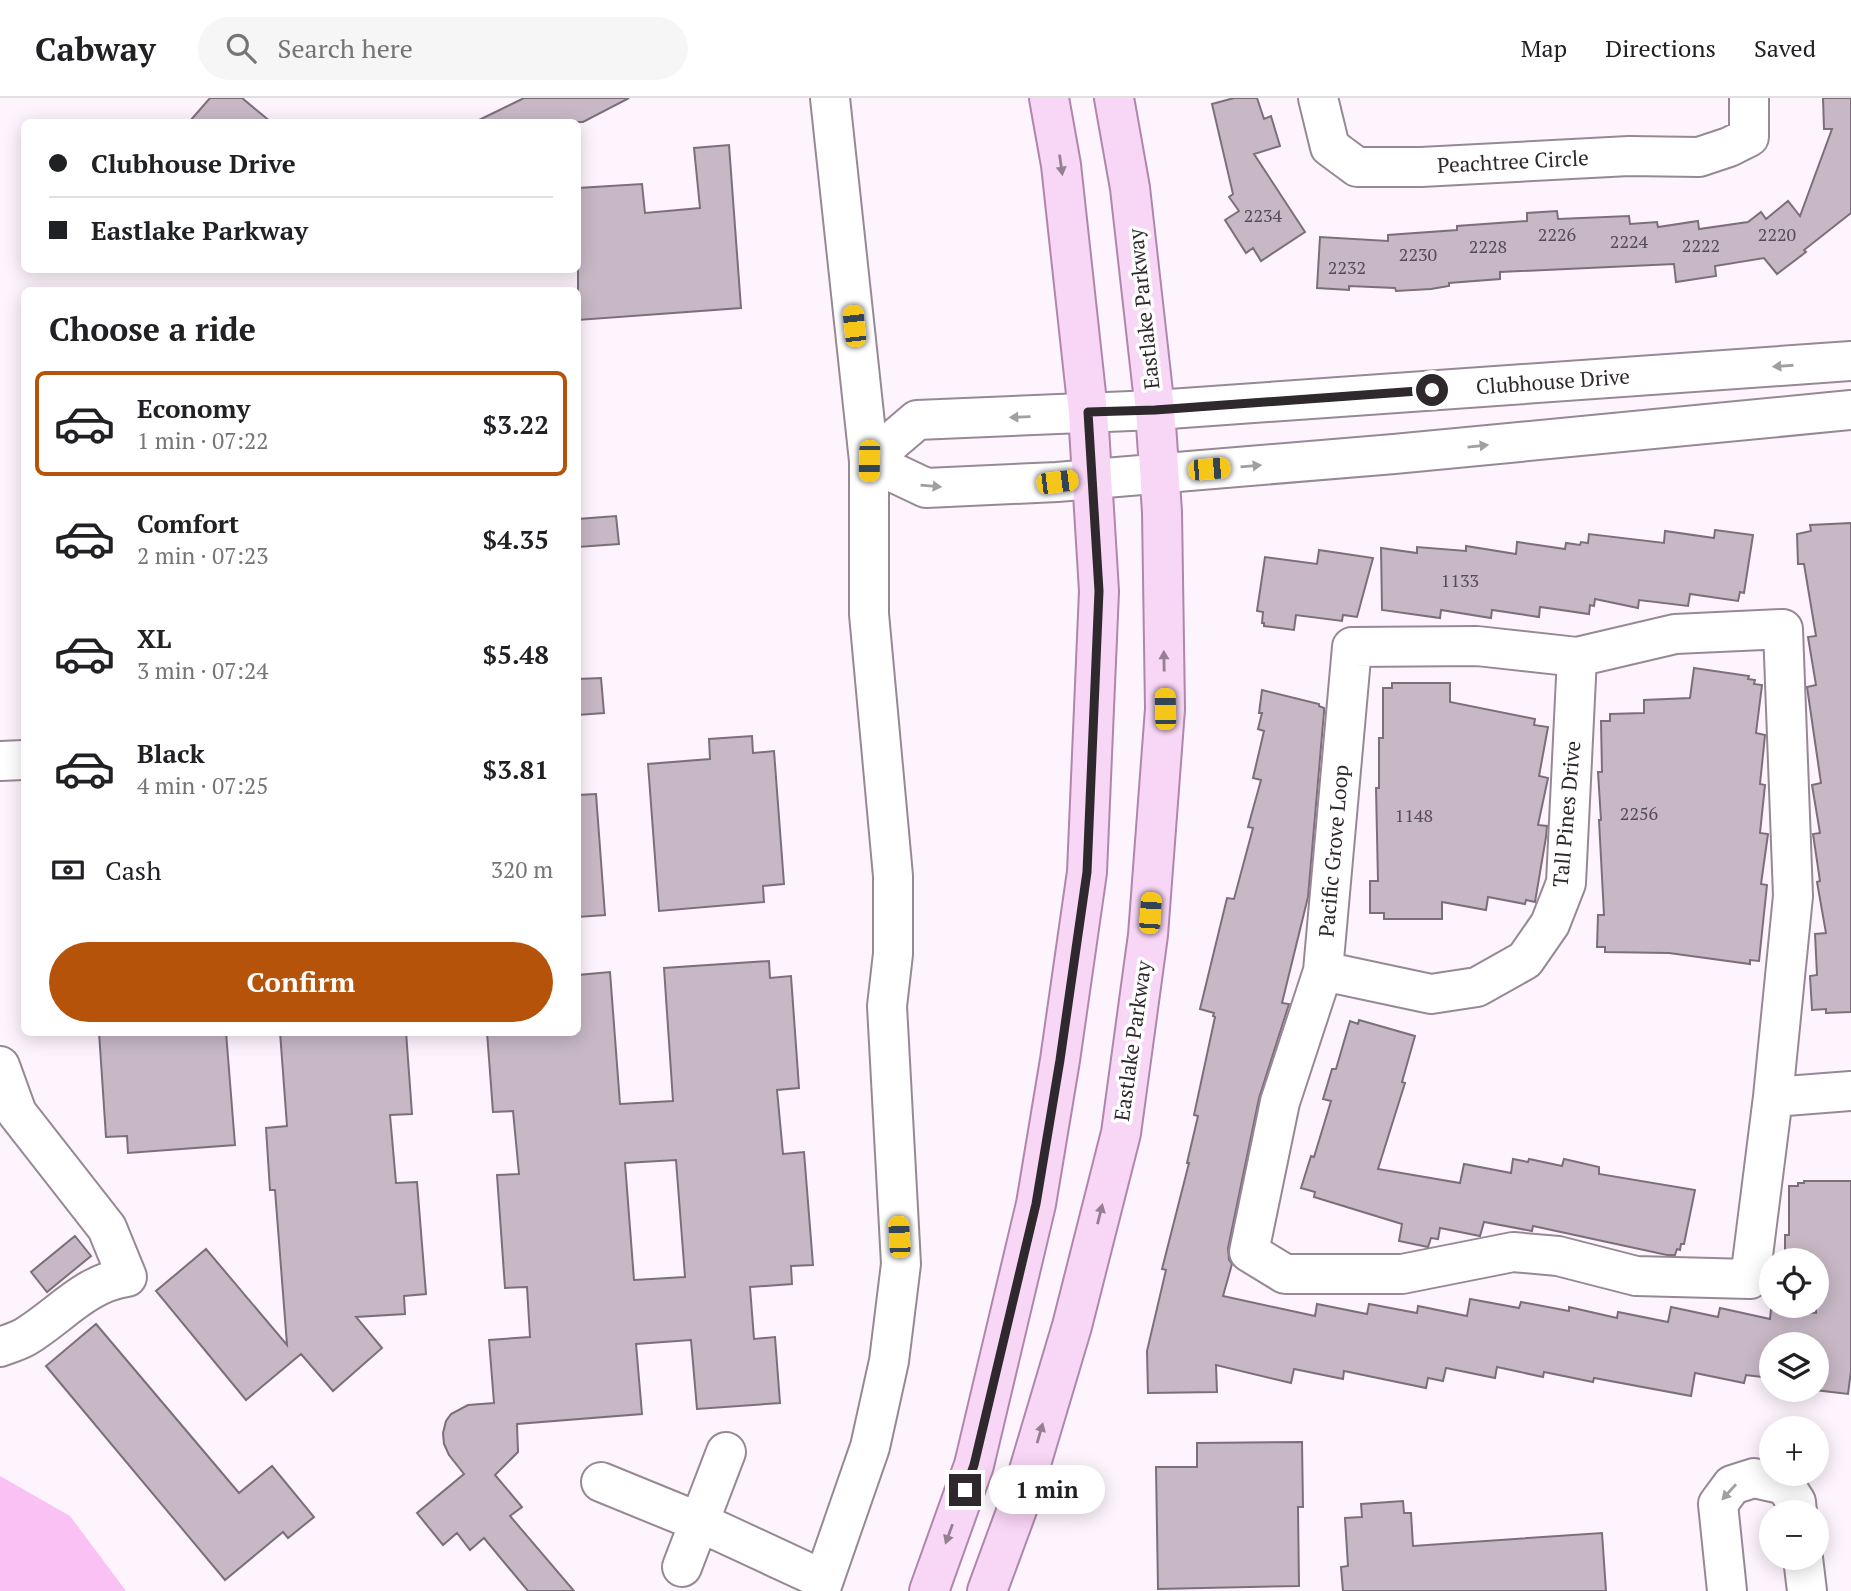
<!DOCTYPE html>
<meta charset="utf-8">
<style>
:root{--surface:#fff;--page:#f6f6f6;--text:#202124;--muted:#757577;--line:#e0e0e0;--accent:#b45309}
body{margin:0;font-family:"PT Serif",serif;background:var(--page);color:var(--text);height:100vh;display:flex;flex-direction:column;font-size:26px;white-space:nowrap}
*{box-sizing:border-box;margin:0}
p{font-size:23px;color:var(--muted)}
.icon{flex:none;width:38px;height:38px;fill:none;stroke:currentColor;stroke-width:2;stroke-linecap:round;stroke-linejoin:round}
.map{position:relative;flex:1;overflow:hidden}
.sheet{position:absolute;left:21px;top:189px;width:560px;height:749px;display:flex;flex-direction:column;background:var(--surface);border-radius:10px;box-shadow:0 4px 18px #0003}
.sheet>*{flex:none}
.banner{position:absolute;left:21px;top:21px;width:560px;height:154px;border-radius:10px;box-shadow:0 4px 18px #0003;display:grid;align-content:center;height:154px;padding:0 28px;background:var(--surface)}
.controls{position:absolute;left:1759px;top:1150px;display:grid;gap:14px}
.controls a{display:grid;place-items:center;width:70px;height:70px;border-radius:50%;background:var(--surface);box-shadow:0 4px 18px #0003;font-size:35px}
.end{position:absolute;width:32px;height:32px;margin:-16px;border:9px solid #2f292e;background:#fff;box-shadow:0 0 0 4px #fff}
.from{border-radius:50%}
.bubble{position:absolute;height:49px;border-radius:24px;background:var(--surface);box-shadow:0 4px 18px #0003;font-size:23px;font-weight:700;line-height:49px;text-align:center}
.car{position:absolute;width:21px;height:42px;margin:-21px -10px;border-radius:9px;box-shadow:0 0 5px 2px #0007;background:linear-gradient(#f5c518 24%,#345 0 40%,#f5c518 0 76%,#345 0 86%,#f5c518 0)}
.banner b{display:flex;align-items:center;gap:24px;height:66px;font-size:26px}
.banner b+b{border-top:2px solid var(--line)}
.banner i{width:18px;height:18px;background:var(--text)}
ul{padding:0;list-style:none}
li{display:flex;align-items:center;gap:21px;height:105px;margin:0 14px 10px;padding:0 14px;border:4px solid transparent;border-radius:10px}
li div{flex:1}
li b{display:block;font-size:26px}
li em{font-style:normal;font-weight:700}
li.active{border-color:var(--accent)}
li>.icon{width:63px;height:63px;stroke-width:1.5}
h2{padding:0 28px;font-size:32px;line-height:84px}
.pay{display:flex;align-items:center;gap:18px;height:77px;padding:0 28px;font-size:26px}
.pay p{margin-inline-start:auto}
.action{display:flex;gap:14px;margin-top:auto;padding:14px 28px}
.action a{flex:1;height:80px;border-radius:42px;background:var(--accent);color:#fff;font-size:28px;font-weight:700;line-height:80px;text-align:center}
header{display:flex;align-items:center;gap:42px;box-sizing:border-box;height:98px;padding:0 35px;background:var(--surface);border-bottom:2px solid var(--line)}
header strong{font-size:33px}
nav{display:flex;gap:38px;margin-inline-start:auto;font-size:24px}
.search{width:490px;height:63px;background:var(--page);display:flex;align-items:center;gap:18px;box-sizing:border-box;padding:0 24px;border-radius:38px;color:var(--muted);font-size:26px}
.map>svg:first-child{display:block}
.green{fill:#fac2f4}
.building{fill:#c8b8c6;stroke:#7d6e7b;stroke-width:2;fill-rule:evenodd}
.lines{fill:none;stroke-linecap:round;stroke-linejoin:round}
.minor-casing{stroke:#978895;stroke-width:42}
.major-casing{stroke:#ae87ab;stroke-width:42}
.minor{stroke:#fff;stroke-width:38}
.major{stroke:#f8d6f5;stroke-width:38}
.oneway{fill:#948092}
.oneway2{fill:#a19fa1}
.route{stroke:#2f292e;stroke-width:9}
.labels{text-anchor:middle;stroke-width:7;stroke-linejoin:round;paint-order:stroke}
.number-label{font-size:18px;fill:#554d54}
.street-label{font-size:21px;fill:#2f292e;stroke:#fff}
</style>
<header>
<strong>Cabway</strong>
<div class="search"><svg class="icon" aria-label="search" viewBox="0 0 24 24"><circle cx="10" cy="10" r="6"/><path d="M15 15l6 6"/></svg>Search here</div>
<nav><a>Map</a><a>Directions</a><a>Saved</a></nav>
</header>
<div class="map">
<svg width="1851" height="1493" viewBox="0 0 1851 1493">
<rect width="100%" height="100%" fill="#fef4fd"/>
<!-- green -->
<path class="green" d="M0 1378 70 1418 126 1493H0Z"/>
<!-- building -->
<path class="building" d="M210 0H242L271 24H189Z
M524 0H629L583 24H475Z
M1234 0H1257L1264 21 1271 18 1280 48 1254 56 1305 134 1261 163 1253 150 1246 155 1225 122 1239 113 1229 99 1233 96 1212 6Z
M1823 0H1851V115L1804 152 1806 154 1777 176 1764 160 1715 168 1716 178 1676 184 1674 166 1500 174V181L1449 185V188L1431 191 1396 193 1395 190 1349 188V192L1317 190 1320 139 1388 143V137L1457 132V128L1527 123V115L1557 113 1558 121 1629 118 1630 126 1657 124 1658 129 1698 123 1699 131 1748 124 1761 114 1766 121 1788 103 1800 118 1832 31H1824Z
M729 47 741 210 578 222V90L642 86 645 115 700 110 694 50Z
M616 418 619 446 578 449V421Z
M1851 425V914L1826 915V911L1812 912 1810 878 1817 877 1815 836 1826 835 1817 784 1820 783 1813 736 1820 735 1812 687 1821 685 1807 589 1816 587 1808 539 1816 538 1804 466H1798L1797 436 1811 433 1810 427Z
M1715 432 1753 437 1744 495 1740 494 1738 503 1690 496 1688 508 1639 502 1638 510 1595 501 1594 508 1590 507 1589 516 1540 509 1539 519 1492 512 1491 520 1441 512 1440 520 1382 512 1381 450 1417 455V449L1466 453V448L1516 456 1517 444 1565 451 1566 445 1580 447 1581 444 1588 445 1589 436 1664 445 1665 433 1714 440Z
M1319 452 1373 460 1357 519 1343 517 1342 523 1296 517 1294 532 1264 528V525H1262L1263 514 1257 513 1265 459 1317 466Z
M1694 570 1749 578 1748 581 1755 582 1754 586 1762 587 1756 635 1765 637 1760 686 1765 687 1760 735 1768 736 1761 786 1767 787 1759 863 1750 862V866L1669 855 1605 854V849H1597L1598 817H1604L1599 722H1601L1598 674H1602L1601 623H1610V616L1644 615V602L1690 600Z
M601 580 604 615 578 617V581Z
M1392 585H1450V604L1535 621 1534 627 1548 629 1539 678 1548 680 1538 727 1547 728 1546 739 1535 804 1526 802 1525 806 1488 799 1486 812 1442 804V821H1384V815H1370V783H1378L1376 690H1379V640H1383V590H1392Z
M1262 592 1319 606V608L1324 610V614L1308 799 1282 905 1289 906 1259 1000 1228 1150 1229 1162 1232 1166 1223 1198 1315 1218 1317 1206 1367 1216 1369 1206 1417 1215 1418 1208 1467 1218 1470 1201 1519 1210 1521 1204 1569 1213V1209L1617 1220 1618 1214 1668 1224 1671 1209 1718 1219 1720 1210 1770 1221 1771 1211 1816 1215V1162H1785V1137H1789V1088H1798V1085H1804V1083H1851V1273L1848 1296 1815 1292 1816 1246H1771V1280L1746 1277 1744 1285 1695 1275 1691 1298 1594 1280 1593 1284 1544 1274 1543 1279 1497 1269 1495 1280 1446 1270 1443 1283 1428 1280 1426 1290 1344 1273 1343 1281 1294 1271 1291 1285 1216 1267 1217 1294 1148 1295 1147 1253 1166 1172 1162 1171 1189 1065H1187L1198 1018 1194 1017 1215 919 1213 918 1214 915 1200 911 1227 800 1234 801 1253 730 1248 729 1261 682 1253 680 1264 633 1258 631 1262 615H1259Z
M752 638 753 655 774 653 784 786 763 788 764 804 659 813 648 666 710 661 709 641Z
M596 696 605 817 578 819V697Z
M769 863 770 880 791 878 799 990 777 992 783 1056 804 1054 813 1167 791 1168 792 1186 750 1189 754 1241 775 1239 780 1305 697 1311 691 1242 636 1246 642 1316 517 1326 518 1354 495 1377 522 1409 510 1418 574 1493H528L484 1440 470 1452 457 1435 443 1447 417 1415 464 1376 449 1357 444 1346 443 1335 446 1323 451 1316 468 1307 494 1305 489 1242 530 1239 527 1189 505 1190 497 1077 519 1076 513 1013 493 1014 487 934H578V877L610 874 620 1006 673 1003 664 870ZM676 1062 685 1179 634 1182 625 1065Z
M1359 922 1415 938 1402 984 1405 985 1378 1071 1460 1085 1464 1066 1511 1075 1513 1061 1528 1064 1529 1061 1562 1068 1564 1061 1599 1069V1076L1695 1092 1684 1146H1681L1680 1152 1677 1151 1675 1157H1667L1533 1128 1532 1133 1484 1124 1480 1138 1440 1130 1438 1141 1431 1140 1428 1149 1399 1143 1402 1126 1314 1099 1315 1094 1301 1090 1311 1058 1314 1059 1331 1003 1323 1001 1332 971H1336L1350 923 1358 926Z
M99 934H226L235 1047 128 1055 127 1038 106 1039Z
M280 934H406L412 1016 390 1017 396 1085 417 1084 426 1196 404 1198 405 1216 356 1219 382 1250 333 1293 301 1256 246 1302 156 1193 206 1151 287 1247 275 1092H270L266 1030 287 1028Z
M75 1138 91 1158 47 1194 31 1174Z
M96 1226 239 1395 272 1368 314 1419 288 1440 283 1434 225 1482 46 1268Z
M1302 1344 1303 1409H1298L1299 1488 1158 1491 1156 1369H1197V1345Z
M1403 1403 1404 1415H1411L1413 1448 1602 1435 1606 1493H1343L1341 1469 1348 1468 1345 1420 1362 1419 1361 1406Z"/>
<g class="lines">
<defs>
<path id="minor" d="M1318 0 1330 49 1357 69H1421L1629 58 1699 59 1729 49 1749 39V0
M1851 263 1155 312 917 322 869 363 926 390 1057 384 1394 356 1851 312
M1783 531 1793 798 1773 999 1750 1181 1636 1178 1558 1158 1513 1154 1402 1176H1285L1249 1154 1280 1004 1323 873 1352 549 1477 548 1577 559 1675 536Z
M0 663 24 662
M1323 873 1431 896 1477 889 1525 862 1550 826 1566 785 1577 559
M0 968 17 1015 107 1130 127 1179C85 1185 60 1218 25 1239 18 1243 8 1246 0 1249
M1773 999 1851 993
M601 1384 699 1424 824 1482
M1803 1460 1807 1493
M682 1469 726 1354
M820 1493 870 1349 889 1263 901 1166 887 908 893 856V778L869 516V363L830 0
M1727 1493 1718 1406 1732 1387 1754 1380 1785 1387 1796 1404 1797 1414"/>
<path id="major" d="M929 1493 974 1367 1036 1106 1060 962 1087 774 1099 493 1088 314 1061 67 1049 0
M987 1493 1019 1406 1072 1228 1121 1035 1148 837 1165 611 1162 414 1155 312 1130 90 1114 0"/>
</defs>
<!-- minor casing -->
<use href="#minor" class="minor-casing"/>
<!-- major casing -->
<use href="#major" class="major-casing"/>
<!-- minor -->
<use href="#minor" class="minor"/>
<!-- major -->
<use href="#major" class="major"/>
</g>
<!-- one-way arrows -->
<defs><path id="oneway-solid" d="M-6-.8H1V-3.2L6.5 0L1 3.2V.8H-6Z" transform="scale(1.75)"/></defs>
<g class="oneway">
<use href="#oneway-solid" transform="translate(1061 67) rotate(82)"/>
<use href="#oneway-solid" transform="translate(1164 563) rotate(-91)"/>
<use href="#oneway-solid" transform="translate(1100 1116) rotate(-76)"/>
<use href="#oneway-solid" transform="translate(1040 1335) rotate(-74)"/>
<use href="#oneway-solid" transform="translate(949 1436) rotate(110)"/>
</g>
<g class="oneway2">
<use href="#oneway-solid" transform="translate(1783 268) rotate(176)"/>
<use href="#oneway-solid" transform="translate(1020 319) rotate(178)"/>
<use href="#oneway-solid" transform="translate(1478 348) rotate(-6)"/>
<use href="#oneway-solid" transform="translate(1251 368) rotate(-5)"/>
<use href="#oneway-solid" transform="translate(931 388) rotate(5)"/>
<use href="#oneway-solid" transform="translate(1729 1394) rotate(132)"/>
</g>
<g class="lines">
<!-- route -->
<path class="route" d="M965 1392 974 1367 1036 1106 1060 962 1087 774 1099 493 1088 314 1155 312 1432 292"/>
</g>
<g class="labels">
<!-- number labels -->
<g class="number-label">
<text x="1263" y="124">2234</text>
<text x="1557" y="143">2226</text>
<text x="1777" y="143">2220</text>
<text x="1629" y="150">2224</text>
<text x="1701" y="154">2222</text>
<text x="1488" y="155">2228</text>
<text x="1418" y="163">2230</text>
<text x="1347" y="176">2232</text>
<text x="1460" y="489">1133</text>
<text x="1639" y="722">2256</text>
<text x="1414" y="724">1148</text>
</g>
<!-- street labels -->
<g class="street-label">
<text transform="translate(1513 64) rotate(-3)" y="7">Peachtree Circle</text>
<text transform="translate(1144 211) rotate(-96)" y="7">Eastlake Parkway</text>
<text transform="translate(1553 284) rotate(-4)" y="7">Clubhouse Drive</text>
<text transform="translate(1567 716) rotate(-85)" y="7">Tall Pines Drive</text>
<text transform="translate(1334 753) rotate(-85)" y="7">Pacific Grove Loop</text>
<text transform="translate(1133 943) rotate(-82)" y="7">Eastlake Parkway</text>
</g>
</g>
</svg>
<div class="controls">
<a><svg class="icon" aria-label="locate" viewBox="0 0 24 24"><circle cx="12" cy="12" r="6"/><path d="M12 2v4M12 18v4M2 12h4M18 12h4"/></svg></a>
<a><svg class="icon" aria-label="layers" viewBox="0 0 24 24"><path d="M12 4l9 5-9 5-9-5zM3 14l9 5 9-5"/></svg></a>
<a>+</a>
<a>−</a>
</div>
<i class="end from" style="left:1432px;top:292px"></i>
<i class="end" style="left:965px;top:1392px"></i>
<div class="bubble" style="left:989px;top:1367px;width:116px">1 min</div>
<i class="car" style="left:854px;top:228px;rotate:354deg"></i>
<i class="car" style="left:869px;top:363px;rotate:181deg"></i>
<i class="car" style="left:1209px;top:371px;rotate:85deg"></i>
<i class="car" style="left:1057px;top:384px;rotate:83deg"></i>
<i class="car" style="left:1165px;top:611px;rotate:359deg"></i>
<i class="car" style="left:1150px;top:815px;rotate:4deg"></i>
<i class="car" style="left:899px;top:1139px;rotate:357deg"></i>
<div class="banner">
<b><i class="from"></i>Clubhouse Drive</b>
<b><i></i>Eastlake Parkway</b>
</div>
<section class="sheet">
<h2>Choose a ride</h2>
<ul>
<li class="active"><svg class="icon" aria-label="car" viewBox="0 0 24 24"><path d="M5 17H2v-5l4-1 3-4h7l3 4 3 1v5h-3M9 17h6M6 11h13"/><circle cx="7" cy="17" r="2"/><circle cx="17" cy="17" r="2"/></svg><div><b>Economy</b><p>1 min · 07:22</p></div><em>$3.22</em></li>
<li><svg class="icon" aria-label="car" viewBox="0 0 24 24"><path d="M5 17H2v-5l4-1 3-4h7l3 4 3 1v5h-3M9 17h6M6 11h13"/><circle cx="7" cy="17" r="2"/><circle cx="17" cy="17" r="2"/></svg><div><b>Comfort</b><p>2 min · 07:23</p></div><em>$4.35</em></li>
<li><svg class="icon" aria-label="car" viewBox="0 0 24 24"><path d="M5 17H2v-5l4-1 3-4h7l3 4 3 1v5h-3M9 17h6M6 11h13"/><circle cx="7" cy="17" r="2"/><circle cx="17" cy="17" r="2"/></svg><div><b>XL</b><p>3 min · 07:24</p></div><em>$5.48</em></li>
<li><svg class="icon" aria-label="car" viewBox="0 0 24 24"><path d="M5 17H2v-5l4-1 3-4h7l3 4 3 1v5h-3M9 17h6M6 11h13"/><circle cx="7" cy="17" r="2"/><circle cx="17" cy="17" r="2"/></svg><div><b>Black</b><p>4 min · 07:25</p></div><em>$3.81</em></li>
</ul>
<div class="pay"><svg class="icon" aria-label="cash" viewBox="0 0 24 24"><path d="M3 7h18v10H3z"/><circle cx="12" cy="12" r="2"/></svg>Cash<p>320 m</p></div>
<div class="action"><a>Confirm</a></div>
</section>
</div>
